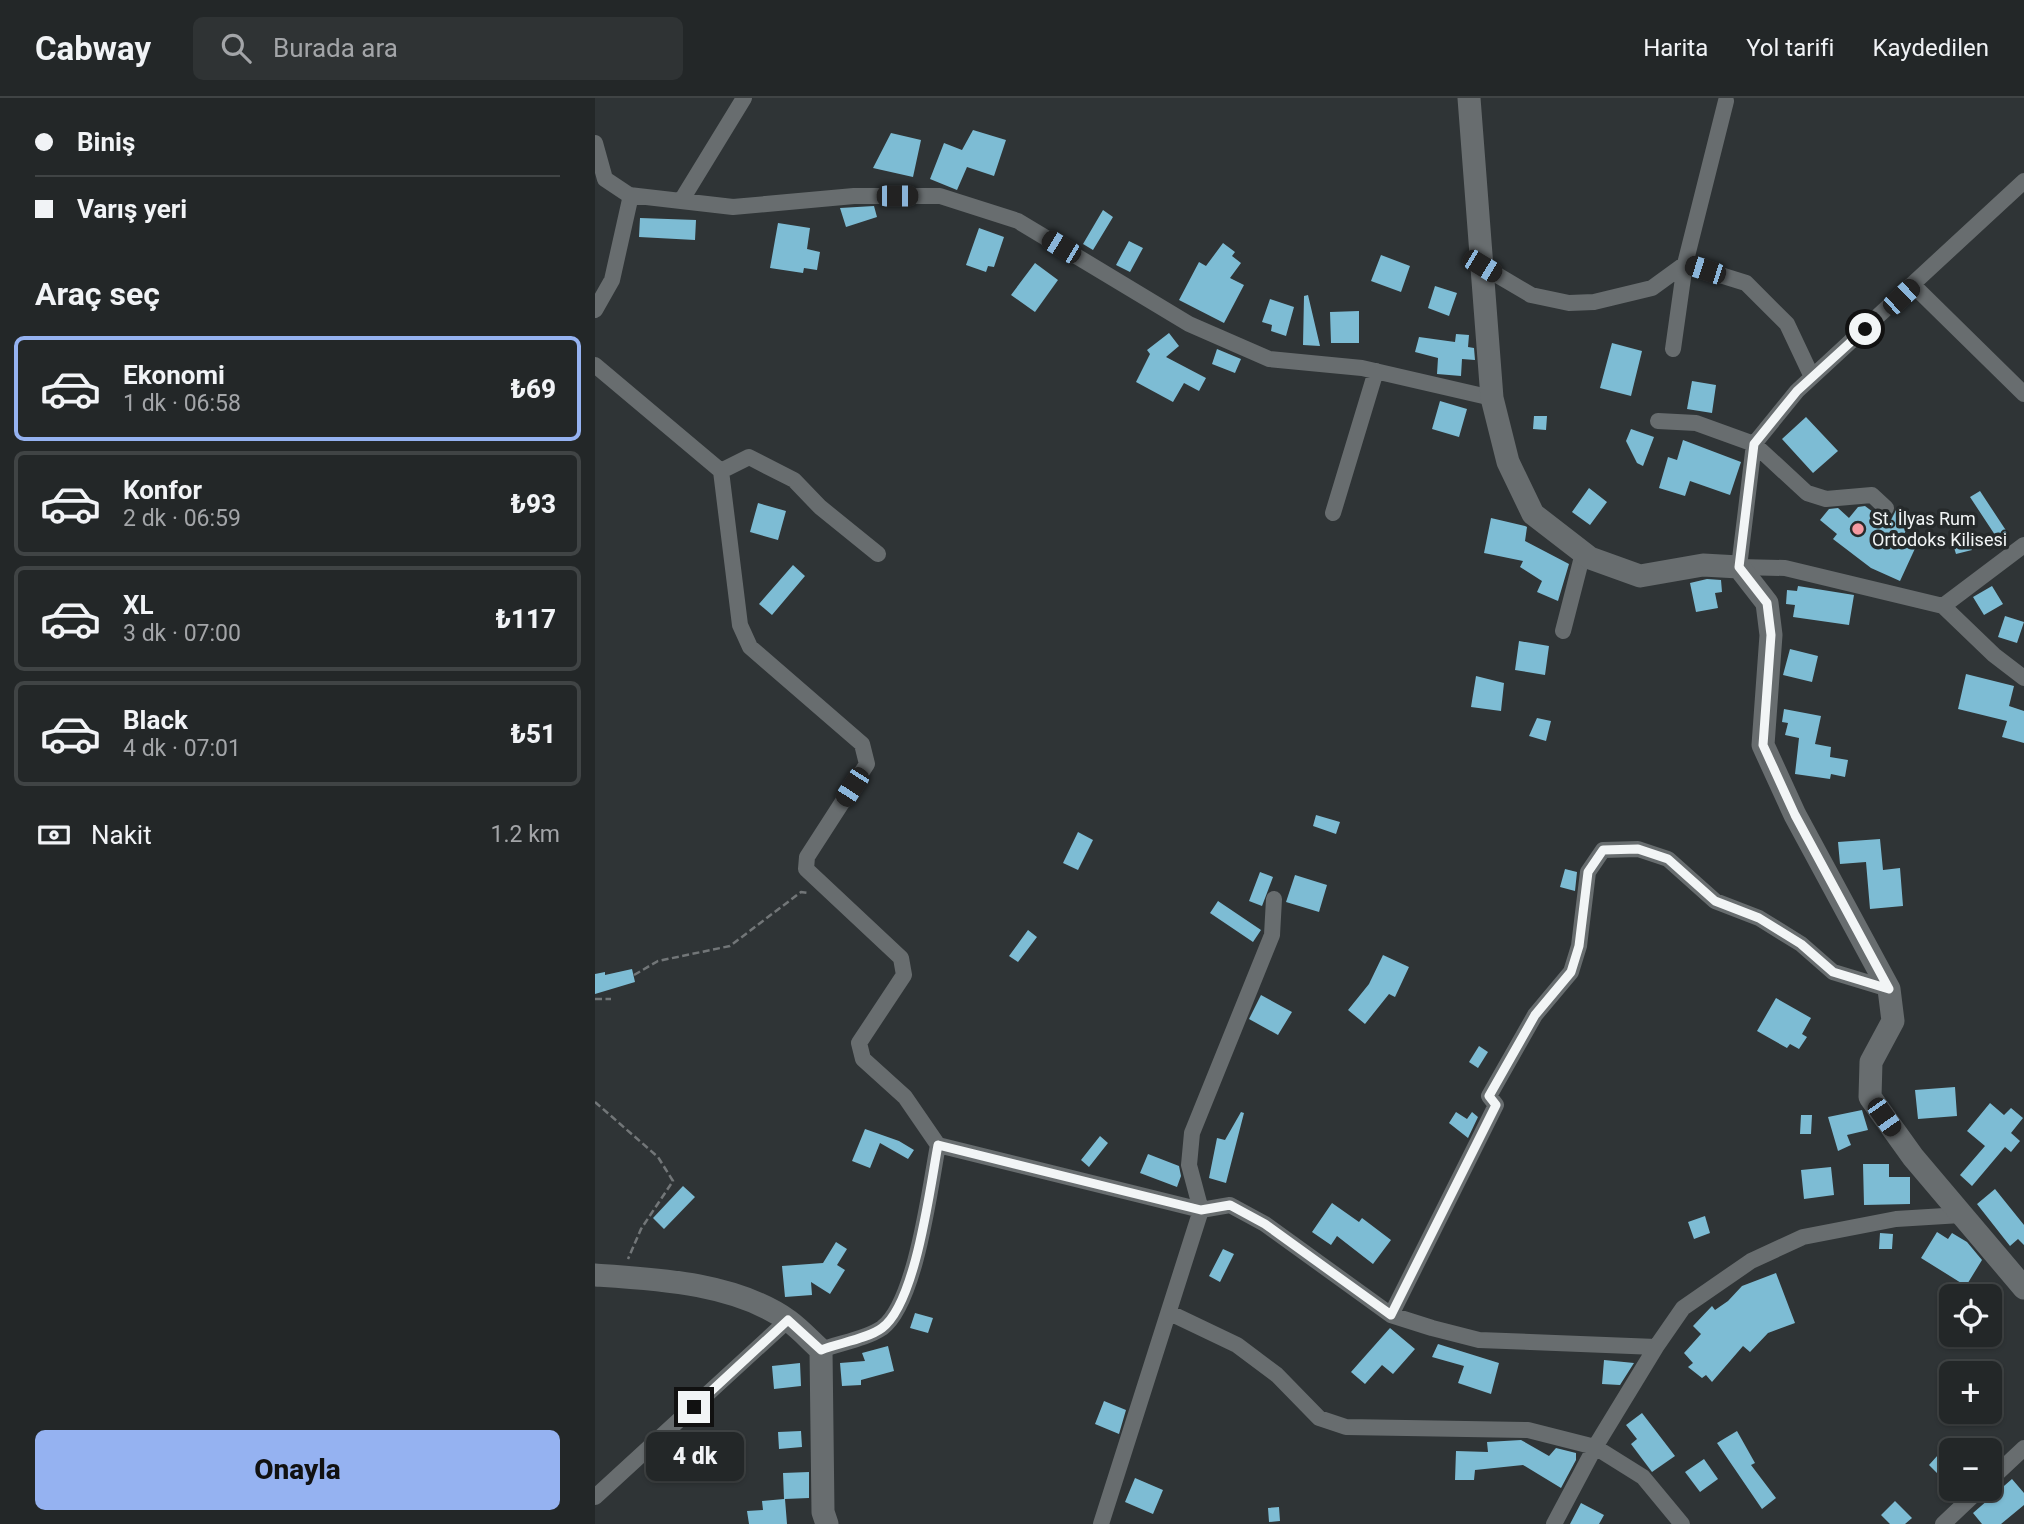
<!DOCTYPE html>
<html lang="tr">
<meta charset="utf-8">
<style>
:root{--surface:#232728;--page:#2f3334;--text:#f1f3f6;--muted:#a3a5a8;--line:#404445;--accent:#95b2f1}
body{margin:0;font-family:Roboto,sans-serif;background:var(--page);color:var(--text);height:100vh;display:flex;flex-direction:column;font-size:26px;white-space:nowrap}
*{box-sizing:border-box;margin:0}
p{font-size:23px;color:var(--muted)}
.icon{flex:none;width:38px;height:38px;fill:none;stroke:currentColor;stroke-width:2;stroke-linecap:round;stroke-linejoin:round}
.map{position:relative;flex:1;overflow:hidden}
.drawer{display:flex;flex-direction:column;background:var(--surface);width:595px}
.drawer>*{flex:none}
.banner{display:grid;align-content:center;height:154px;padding:0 35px;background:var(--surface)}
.controls{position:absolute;left:1344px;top:1186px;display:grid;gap:14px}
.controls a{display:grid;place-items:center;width:63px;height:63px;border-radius:10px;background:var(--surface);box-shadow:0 2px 5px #0004,0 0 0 2px var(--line);font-size:35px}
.end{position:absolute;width:32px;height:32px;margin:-16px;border:9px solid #f2f5f6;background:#111;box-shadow:0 0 0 4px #111}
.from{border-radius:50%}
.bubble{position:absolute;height:49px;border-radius:10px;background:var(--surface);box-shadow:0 2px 5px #0004,0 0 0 2px var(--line);font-size:23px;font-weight:800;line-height:49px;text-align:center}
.car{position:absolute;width:21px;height:42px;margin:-21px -10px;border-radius:9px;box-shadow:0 0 5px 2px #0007;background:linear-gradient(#222 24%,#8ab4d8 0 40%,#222 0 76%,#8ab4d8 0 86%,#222 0)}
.banner b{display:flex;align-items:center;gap:24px;height:66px;font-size:26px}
.banner b+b{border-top:2px solid var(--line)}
.banner i{width:18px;height:18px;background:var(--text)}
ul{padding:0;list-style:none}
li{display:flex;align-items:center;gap:21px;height:105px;margin:0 14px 10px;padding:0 21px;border:4px solid var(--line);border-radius:10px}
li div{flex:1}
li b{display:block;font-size:26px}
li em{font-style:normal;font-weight:800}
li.on{border-color:var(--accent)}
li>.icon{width:63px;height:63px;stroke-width:1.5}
h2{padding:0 35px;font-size:32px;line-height:84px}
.pay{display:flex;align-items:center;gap:18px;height:77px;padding:0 35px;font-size:26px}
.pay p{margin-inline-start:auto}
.cta{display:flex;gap:14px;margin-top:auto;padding:14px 35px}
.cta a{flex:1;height:80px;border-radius:10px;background:var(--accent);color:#111;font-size:28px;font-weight:800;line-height:80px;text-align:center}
header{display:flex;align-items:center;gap:42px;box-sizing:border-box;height:98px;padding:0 35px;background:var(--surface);border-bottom:2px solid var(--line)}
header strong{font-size:33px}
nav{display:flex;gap:38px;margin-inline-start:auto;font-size:24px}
.search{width:490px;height:63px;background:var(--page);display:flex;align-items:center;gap:18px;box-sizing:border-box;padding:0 24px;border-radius:10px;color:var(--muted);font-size:26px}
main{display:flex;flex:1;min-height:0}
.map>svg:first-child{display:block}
.building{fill:#7dbcd4}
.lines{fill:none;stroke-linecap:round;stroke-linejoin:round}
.path{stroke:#727678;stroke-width:2.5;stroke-dasharray:7 3.5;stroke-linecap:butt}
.street{stroke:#686d6f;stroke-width:16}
.secondary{stroke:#686d6f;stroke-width:23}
.route{stroke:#f2f5f6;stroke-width:9}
.poi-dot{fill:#f49aa2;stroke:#262a2b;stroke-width:2.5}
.labels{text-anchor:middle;stroke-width:7;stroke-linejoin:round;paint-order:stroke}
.poi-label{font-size:18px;fill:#f2f5f6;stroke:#262a2b;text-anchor:start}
</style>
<header>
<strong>Cabway</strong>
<div class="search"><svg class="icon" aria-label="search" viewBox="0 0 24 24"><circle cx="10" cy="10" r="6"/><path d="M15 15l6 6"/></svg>Burada ara</div>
<nav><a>Harita</a><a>Yol tarifi</a><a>Kaydedilen</a></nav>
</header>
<main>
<section class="drawer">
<div class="banner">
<b><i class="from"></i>Biniş</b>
<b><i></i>Varış yeri</b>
</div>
<h2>Araç seç</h2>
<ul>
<li class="on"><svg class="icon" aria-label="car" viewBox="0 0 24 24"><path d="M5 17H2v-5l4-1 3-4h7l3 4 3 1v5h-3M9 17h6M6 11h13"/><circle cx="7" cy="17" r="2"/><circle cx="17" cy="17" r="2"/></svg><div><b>Ekonomi</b><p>1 dk · 06:58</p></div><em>₺69</em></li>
<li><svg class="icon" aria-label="car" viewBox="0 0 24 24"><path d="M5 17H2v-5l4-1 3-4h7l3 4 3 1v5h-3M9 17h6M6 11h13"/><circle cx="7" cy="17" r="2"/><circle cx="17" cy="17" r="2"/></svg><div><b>Konfor</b><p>2 dk · 06:59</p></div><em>₺93</em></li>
<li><svg class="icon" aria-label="car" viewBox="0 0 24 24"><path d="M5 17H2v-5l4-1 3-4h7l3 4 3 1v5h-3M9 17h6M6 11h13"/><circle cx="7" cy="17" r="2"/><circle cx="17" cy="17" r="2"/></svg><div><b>XL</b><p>3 dk · 07:00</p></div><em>₺117</em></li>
<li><svg class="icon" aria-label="car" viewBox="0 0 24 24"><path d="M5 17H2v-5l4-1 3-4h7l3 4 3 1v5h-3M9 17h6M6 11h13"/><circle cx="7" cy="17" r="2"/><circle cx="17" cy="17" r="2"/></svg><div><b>Black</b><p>4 dk · 07:01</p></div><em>₺51</em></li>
</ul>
<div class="pay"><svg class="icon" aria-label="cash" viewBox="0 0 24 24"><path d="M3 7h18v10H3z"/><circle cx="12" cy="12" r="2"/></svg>Nakit<p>1.2 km</p></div>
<div class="cta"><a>Onayla</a></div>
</section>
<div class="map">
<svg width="1429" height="1426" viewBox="0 0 1429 1426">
<rect width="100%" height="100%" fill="#2f3436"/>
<!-- building -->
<path class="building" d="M378 32 411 42 399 78 372 69 362 92 335 81 349 45 367 52Z
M296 35 326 42 318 79 278 70Z
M279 108 282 119 251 129 245 110Z
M508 112 518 119 498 152 488 146Z
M45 120 101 122 100 142 44 139Z
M183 125 215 130 212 151 225 154 222 172 209 170 208 175 175 170Z
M384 130 409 139 399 169 393 168 391 174 371 167Z
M534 143 548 150 535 174 521 167Z
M628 145 640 154 637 158 646 165 635 180 649 187 629 225 584 202 604 164 611 168Z
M786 157 815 168 806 194 776 183Z
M440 165 463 182 440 214 416 197Z
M840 188 862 195 854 218 833 210Z
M713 197 725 248 708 247 709 198Z
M675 201 699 209 691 238 676 233 677 227 667 224Z
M764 213V245H736L735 214Z
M574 235 584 248 571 259 611 280 604 293 589 285 578 304 541 284 555 256 552 252Z
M861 236 874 237 873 249 879 250 880 262 867 261 866 278 842 276 843 260 820 254 824 239 860 244Z
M1017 245 1047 253 1036 298 1005 290Z
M622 251 646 261 640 275 617 266Z
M1097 283 1121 287 1117 315 1092 311Z
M845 303 872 311 864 339 837 331Z
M939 318H952L951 332 938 331Z
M1211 319 1243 353 1218 375 1187 341Z
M1036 331 1059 339 1048 368 1042 365 1031 343Z
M1088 342 1146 364 1135 397 1095 383 1090 398 1064 390 1073 359 1082 362Z
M994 390 1012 404 995 427 977 414Z
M1385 393 1412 434 1402 440 1375 399Z
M163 405 191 413 183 442 155 434Z
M1270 408 1294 426 1302 410 1318 419 1308 438 1323 444 1305 483 1276 470 1238 441 1242 436 1225 422 1234 411 1243 410 1254 420 1263 409Z
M896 420 930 428 932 429 930 443 974 466 963 503 942 494 947 483 925 469 928 463 889 455Z
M1373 436 1377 452 1361 456 1356 440Z
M198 467 210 478 177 517 164 506Z
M1112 481 1126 482 1127 494 1120 495 1123 510 1101 514 1095 485Z
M1203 488 1259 497 1254 527 1198 519 1200 507 1191 506 1192 492 1202 493Z
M1397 488 1408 506 1389 517 1378 499Z
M1410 518 1429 524 1422 545 1403 539Z
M924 543 954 548 950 577 920 572Z
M1195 551 1223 558 1217 584 1188 577Z
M1371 576 1419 588 1414 608 1429 613V645L1407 639 1412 623 1363 611Z
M881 578 909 585 906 613 876 609Z
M1189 611 1226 618 1220 646 1236 649 1235 659 1253 662 1250 679 1236 676 1235 681 1200 676 1204 640 1190 637 1193 625 1187 624Z
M942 620 956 623 951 643 934 638Z
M721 717 745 724 741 736 718 728Z
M483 734 498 742 483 772 468 765Z
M1285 741 1288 772 1305 770 1308 808 1275 811 1271 764 1245 766 1243 744Z
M970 771 982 774 980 793 965 789Z
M665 774 678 779 667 808 654 803Z
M700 777 732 787 724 814 691 804Z
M623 803 666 832 658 844 615 815Z
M433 832 442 839 423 864 414 858Z
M788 857 814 869 800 899 794 896 770 926 753 912 774 886Z
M37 871 40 884 0 896V876L10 874V877Z
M666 897 697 914 683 937 654 921Z
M1181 900 1216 920 1207 936 1212 939 1204 951 1195 946 1192 950 1162 933Z
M884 948 893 954 883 970 874 964Z
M1360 989 1362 1018 1323 1021 1320 992Z
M1395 1005 1409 1017 1416 1010 1428 1020 1416 1035 1425 1043 1416 1054 1410 1049 1377 1088 1365 1077 1390 1048 1372 1033Z
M1267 1012 1273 1032 1252 1037 1256 1047 1243 1053 1233 1019Z
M646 1014 649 1015 631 1085 614 1080 622 1040 630 1042Z
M861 1014 872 1021 877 1014 883 1019 873 1040 854 1025Z
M1206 1017H1217L1216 1036H1205Z
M270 1031 304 1043 319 1052 313 1061 285 1045 275 1070 257 1063Z
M505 1038 513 1045 494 1069 486 1062Z
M553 1056 584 1068 586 1078 582 1089 545 1075Z
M1268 1066H1294V1079H1315V1106L1269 1107Z
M1236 1069 1239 1097 1209 1101 1206 1072Z
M88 1088 100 1099 69 1131 58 1120Z
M1400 1091 1429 1127V1147L1423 1141 1415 1148 1382 1106Z
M737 1105 764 1124 767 1120 796 1142 778 1166 742 1138 736 1147 717 1134Z
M1110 1118 1115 1135 1099 1141 1093 1124Z
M1342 1134 1353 1141 1357 1135 1372 1144 1387 1162 1371 1188 1326 1160Z
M1285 1135 1298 1136 1297 1151H1284Z
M241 1144 252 1151 242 1167 250 1172 235 1196 216 1184 217 1197 190 1199 187 1168 228 1165Z
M628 1151 639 1156 625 1184 614 1178Z
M1181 1175 1200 1225 1173 1235 1155 1254 1148 1248 1117 1284 1111 1277 1107 1280 1093 1269 1098 1265 1089 1255 1106 1236 1098 1228 1117 1208 1120 1212 1133 1203 1147 1188Z
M320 1215 338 1220 333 1235 315 1230Z
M795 1230 820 1251 798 1276 787 1267 770 1286 756 1274Z
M843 1246 904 1265 896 1296 863 1285 869 1268 837 1259Z
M293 1248 299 1273 266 1282V1287L247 1288 245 1265 270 1263 267 1255Z
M1009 1262 1039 1265 1025 1287 1007 1286Z
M205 1265 206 1288 179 1291 177 1268Z
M509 1303 531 1312 524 1336 500 1326Z
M1047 1315 1080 1358 1057 1374 1036 1346 1042 1341 1031 1327Z
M206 1333 207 1349 184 1351 183 1334Z
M1142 1333 1160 1365 1156 1367 1181 1400 1167 1411 1122 1345Z
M926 1342 954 1358 961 1350 981 1355V1362L966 1390 928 1367 880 1372 879 1382H860L861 1353 893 1354 892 1344Z
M1343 1357 1352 1365 1343 1376 1334 1367Z
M1109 1361 1123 1381 1105 1394 1090 1374Z
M214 1374V1400L190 1401 192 1426H154L152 1413 168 1412 167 1403 189 1401 188 1375Z
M540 1380 568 1392 558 1416 530 1404Z
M1417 1381 1429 1395V1407L1406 1426H1387L1378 1415Z
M1300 1403 1317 1420 1310 1426H1295L1286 1417Z
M986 1405 1009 1417 1004 1426H975Z
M684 1409 685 1423 674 1424 673 1410Z"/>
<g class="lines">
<!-- path -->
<path class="path" d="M39 877 63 863 135 848 206 794 214 795
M0 901H16
M0 1004 63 1059 78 1083 46 1131 33 1161"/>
<!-- street -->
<path class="street" d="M0 45 10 81 34 97 138 109 259 98H345L423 123 594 226 674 261 767 270 897 300
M1429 83 1202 293 1159 346 1144 469 1190 470 1348 508 1399 557 1429 580
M86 103 149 0
M887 168 936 197 974 205 999 204 1057 190 1090 166 1151 185 1192 226 1217 279
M1318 187 1429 296
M0 212 17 182 36 97
M1078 251 1090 166 1131 3
M0 267 126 373 145 527 155 549 267 646 272 666 212 759 211 771 306 860 309 877 264 945 268 961 310 999 343 1047 606 1112 635 1107 670 1126 796 1217 837 1230 884 1242 1061 1249
M1063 323 1101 325 1159 346 1212 395 1231 401 1277 397 1291 410
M126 373 154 359 199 382 225 409 283 456
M738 415 781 273
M1348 508 1429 447
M968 533 988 455
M575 1215 642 1247 682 1277 724 1320 751 1329 933 1332 1000 1349 1048 1379 1087 1426
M796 1217 901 1007 894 998 940 917 976 874 984 848 993 774 1008 752 1043 751 1073 761 1120 803 1164 820 1206 846 1238 874 1294 891
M226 1252C244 1245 271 1241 287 1230 321 1205 335 1089 343 1047
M1395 1382 1429 1350
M0 1399 193 1222
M506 1426 606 1112 594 1067 597 1035 677 837 679 801
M959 1426 1000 1349 1061 1249 1088 1210 1156 1163 1208 1139 1301 1121 1366 1117
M1348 1426 1385 1391"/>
<!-- secondary -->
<path class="secondary" d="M874 0 897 300 913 364 938 416 995 460 1045 478 1108 467 1144 469 1172 505 1176 537 1168 647 1200 717 1294 891 1298 923 1276 964 1275 999 1318 1059 1429 1190
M0 1177C62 1181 141 1185 194 1223 205 1231 216 1243 226 1252L228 1414 232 1426"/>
</g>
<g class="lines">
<!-- route -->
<path class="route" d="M99 1309 193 1222 226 1252C244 1245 272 1241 287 1230 321 1205 335 1089 343 1047L606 1112 635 1107 670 1126 796 1217 901 1007 894 998 940 917 976 874 984 848 993 774 1008 752 1043 751 1073 761 1120 803 1164 820 1206 846 1238 874 1294 891 1200 717 1168 647 1176 537 1172 505 1144 469 1159 346 1202 293 1270 231"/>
</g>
<!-- markers -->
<circle class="poi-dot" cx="1263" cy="431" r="7"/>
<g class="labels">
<!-- poi labels -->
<g class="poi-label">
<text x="1277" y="427">St. İlyas Rum<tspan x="1277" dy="21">Ortodoks Kilisesi</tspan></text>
</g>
</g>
</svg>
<div class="controls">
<a><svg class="icon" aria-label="locate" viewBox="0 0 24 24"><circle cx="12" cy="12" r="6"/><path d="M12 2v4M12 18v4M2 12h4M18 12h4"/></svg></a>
<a>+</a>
<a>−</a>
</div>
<i class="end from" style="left:1270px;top:231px"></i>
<i class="end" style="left:99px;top:1309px"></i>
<div class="bubble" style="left:51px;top:1334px;width:98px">4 dk</div>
<i class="car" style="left:302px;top:98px;rotate:90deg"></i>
<i class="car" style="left:466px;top:149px;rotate:301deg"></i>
<i class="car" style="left:887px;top:168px;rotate:121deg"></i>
<i class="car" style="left:1110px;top:172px;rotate:288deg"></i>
<i class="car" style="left:1306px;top:199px;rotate:47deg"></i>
<i class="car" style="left:257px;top:689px;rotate:213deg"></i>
<i class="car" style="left:1289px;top:1019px;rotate:145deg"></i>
</div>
</main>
